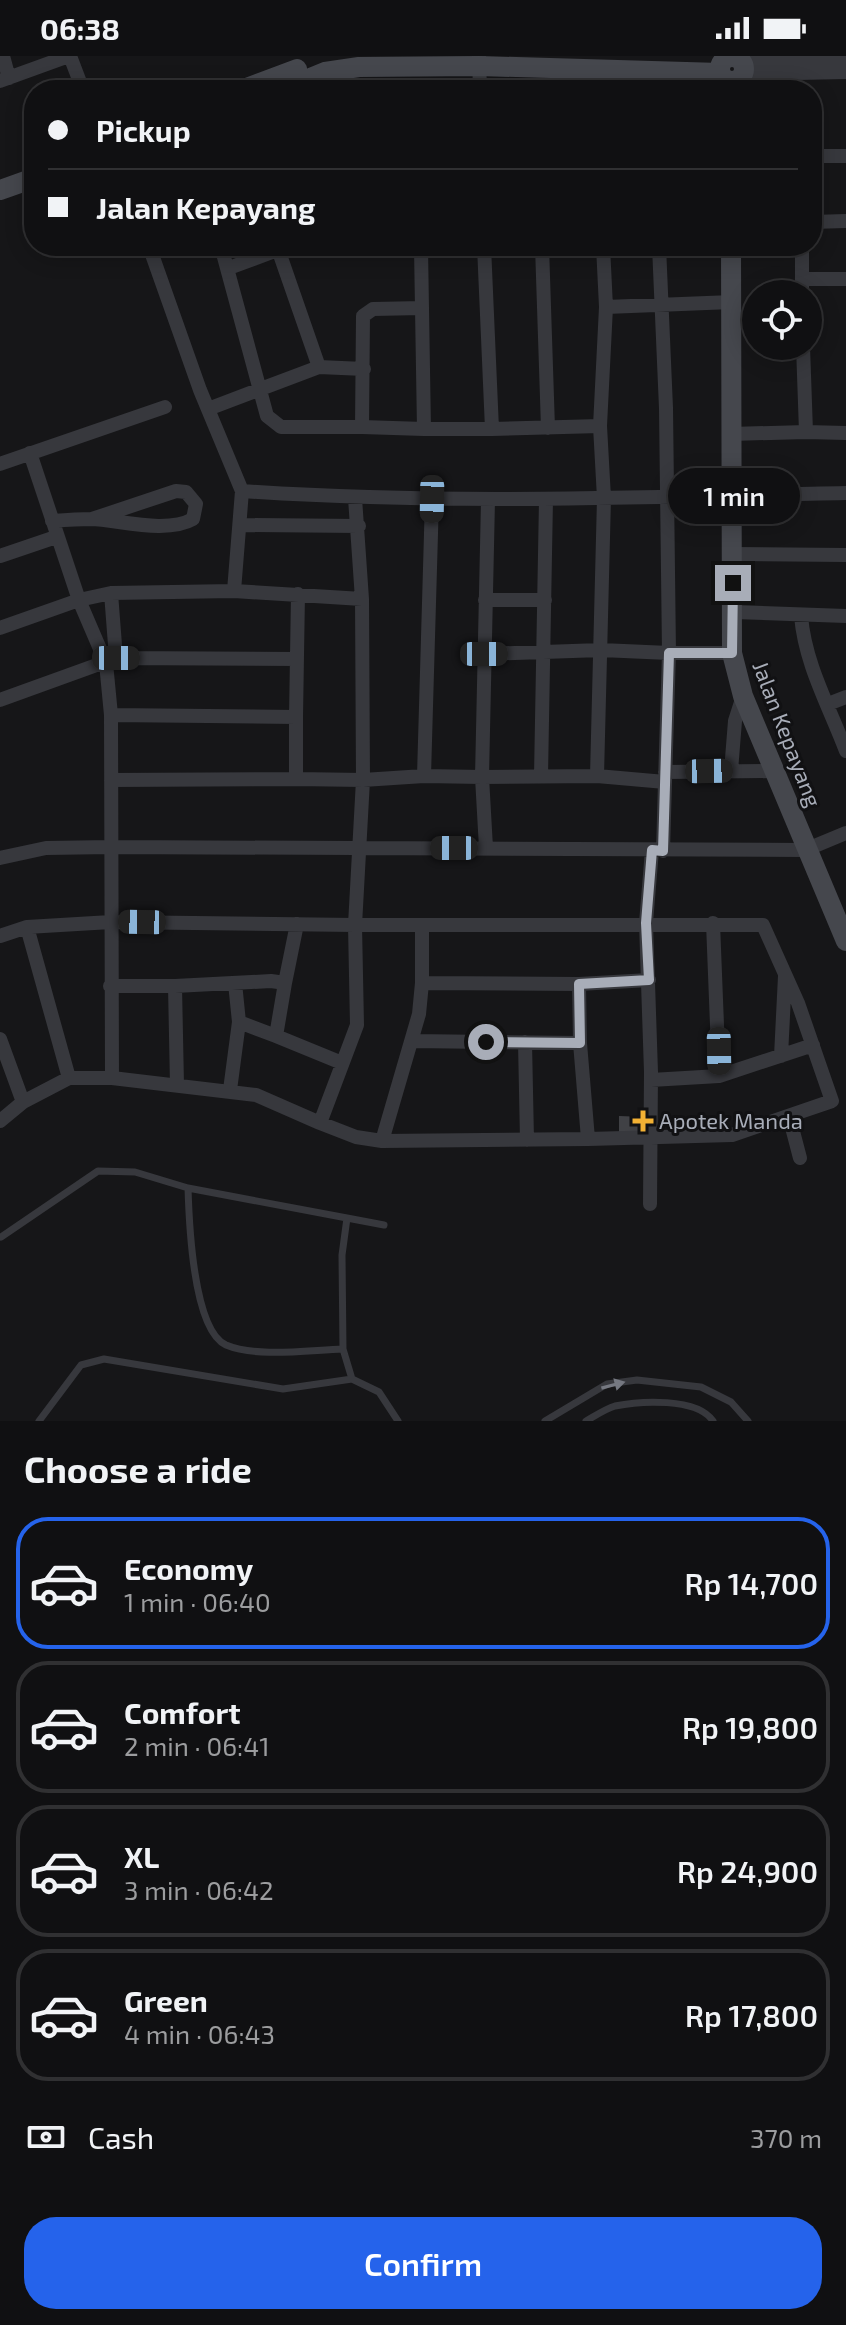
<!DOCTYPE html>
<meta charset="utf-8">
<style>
:root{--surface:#101012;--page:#19191b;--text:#f1f3f6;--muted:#9c9d9f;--line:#303032;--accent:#2563eb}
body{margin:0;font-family:"Exo 2",sans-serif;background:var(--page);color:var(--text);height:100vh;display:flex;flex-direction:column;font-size:30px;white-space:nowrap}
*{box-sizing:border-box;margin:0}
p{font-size:26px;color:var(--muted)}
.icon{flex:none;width:44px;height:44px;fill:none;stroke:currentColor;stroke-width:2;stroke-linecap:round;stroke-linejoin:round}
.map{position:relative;height:1365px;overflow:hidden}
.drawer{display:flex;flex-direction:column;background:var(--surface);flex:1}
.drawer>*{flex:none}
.top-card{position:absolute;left:24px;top:24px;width:798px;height:176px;border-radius:32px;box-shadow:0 4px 20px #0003,0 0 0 2px var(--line);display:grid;align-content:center;height:176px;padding:0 24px;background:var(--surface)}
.buttons{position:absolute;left:742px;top:224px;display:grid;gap:16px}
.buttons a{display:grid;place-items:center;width:80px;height:80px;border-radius:50%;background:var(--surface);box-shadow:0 4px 20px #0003,0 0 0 2px var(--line);font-size:40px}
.end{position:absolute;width:36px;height:36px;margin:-18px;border:10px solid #a8adb8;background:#111;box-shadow:0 0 0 4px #111}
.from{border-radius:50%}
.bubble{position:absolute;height:56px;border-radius:28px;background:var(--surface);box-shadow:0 4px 20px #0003,0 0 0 2px var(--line);font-size:26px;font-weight:600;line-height:56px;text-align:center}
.car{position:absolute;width:24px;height:48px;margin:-24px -12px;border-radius:10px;box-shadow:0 0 6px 2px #0007;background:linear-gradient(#222 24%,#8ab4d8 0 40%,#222 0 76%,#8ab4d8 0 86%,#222 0)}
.top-card b{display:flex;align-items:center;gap:28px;height:76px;font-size:30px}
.top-card b+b{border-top:2px solid var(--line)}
.top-card i{width:20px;height:20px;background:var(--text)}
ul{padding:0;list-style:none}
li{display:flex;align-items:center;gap:24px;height:132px;margin:0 16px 12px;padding:0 8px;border:4px solid var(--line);border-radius:32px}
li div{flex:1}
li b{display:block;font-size:30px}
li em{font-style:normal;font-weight:600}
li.on{border-color:var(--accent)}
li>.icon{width:72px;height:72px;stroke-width:1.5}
h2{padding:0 24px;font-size:36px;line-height:96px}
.pay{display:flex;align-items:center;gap:20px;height:88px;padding:0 24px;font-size:30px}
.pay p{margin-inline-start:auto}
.primary-button{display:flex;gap:16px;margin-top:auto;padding:16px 24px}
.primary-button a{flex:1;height:92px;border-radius:32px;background:var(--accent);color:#fff;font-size:32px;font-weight:600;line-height:92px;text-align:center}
.status{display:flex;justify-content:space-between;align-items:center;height:56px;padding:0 40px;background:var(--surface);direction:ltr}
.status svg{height:22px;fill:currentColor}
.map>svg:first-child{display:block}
.building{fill:#404145}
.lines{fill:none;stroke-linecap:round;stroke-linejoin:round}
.lane{stroke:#37383d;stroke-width:7}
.street{stroke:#37383d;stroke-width:14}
.secondary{stroke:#45474d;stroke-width:20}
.oneway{fill:#757881}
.route{stroke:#a8adb8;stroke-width:10}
.poi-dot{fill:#f2b134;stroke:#111113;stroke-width:3}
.labels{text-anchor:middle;stroke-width:6;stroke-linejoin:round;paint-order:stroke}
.street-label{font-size:22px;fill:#a8adb8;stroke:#111113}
.poi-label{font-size:22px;fill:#a8adb8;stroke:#111113;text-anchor:start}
</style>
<div class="status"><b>06:38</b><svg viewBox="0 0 49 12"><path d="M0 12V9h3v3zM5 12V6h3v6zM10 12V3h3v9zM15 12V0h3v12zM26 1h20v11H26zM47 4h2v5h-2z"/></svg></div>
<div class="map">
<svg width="846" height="1365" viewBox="0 0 846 1365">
<rect width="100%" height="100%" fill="#161618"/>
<!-- building -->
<path class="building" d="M619 1060 646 1061V1078L619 1077Z"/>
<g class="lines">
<!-- lane -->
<path class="lane" d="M347 1162 384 1169
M1 1181 98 1115 135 1116 188 1132
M343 1293C309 1294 257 1302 226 1289 193 1274 189 1165 188 1132L347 1162 342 1199 343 1293 352 1323 379 1336 398 1365
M39 1365 81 1309 104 1303 283 1333 352 1323
M545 1365 607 1328 637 1324 701 1331 731 1346 748 1365
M586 1365C595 1360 605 1353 615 1350 639 1345 697 1341 713 1365"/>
<!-- street -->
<path class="street" d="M3 0 9 22
M70 0 83 34
M479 0 480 34
M741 5 846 3
M743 18 846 16
M0 25 69 0
M812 100H846
M812 166 846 165
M221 190 267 360 281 371H362L363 260 373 253 422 252
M409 190 414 193 484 191
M484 190 492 373 600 370 606 251 603 190
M542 190 548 372
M659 190 666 352 669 597H732
M802 190V238
M278 193 319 311 364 313
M229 212 288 190
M802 223H846
M606 251 732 246
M803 290 806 376 846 377
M208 353 319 311
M362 371 424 373 421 192
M424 373H492
M731 378 806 376
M0 408 165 351
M242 435C444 449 644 441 846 437
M355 442 362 543 363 724 424 720 482 721 486 792
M488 444 482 721 597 720 665 726 663 795
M52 465C65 464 78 463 91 463 119 464 167 478 193 463L196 448 186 436 176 435 92 463
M241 469 359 470
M733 498 846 499
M0 500 56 481
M234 535 362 543
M111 537 116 602
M485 544H545
M734 556 846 560
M801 560C805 608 829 650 846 695
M0 572 79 544 111 537 234 535 242 435 200 334 149 190
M484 598 601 594 669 597 665 726
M0 644 116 602 297 603
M828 648 846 641
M111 659 296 661V723L363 724 355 869H422V927L419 958 382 1085
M296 661 298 538
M731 715 735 665 743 640
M665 716 776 715
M424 720 432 443
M541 720 546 443
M597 720 604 442 600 370
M111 724 296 723
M0 802 46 792 111 791 805 794 846 777
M422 869H763L798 947 832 1045 732 1079 588 1083 580 987
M27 871 69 1022
M0 880 27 871 111 866 355 869 357 969 320 1067 256 1039 112 1022
M235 927 239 966
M285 927 276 980 342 1007
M422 927 579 928 649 924
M110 930H175L177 1029
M175 930 271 925 285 927 297 868
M0 983 23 1046
M412 985 580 987 579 928
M525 986 527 1084
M781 1000 785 920
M719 1020 813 989
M651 1024 719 1020 713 867
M230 1034 239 966 276 980
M789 1060 800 1102
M0 1065 23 1046 69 1022H112L111 659 106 607 79 544 30 397
M320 1067 356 1081 382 1085 588 1083
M650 1148 651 1016 646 867 652 794"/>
<!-- secondary -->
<path class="secondary" d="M720 13a12 12 0 1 1 24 0a12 12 0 1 1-24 0Z
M241 34 297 13
M281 34 325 16 359 11 479 10 720 17
M0 134 34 122
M731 190 732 597 743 640 846 885"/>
</g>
<!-- one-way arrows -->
<defs><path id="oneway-solid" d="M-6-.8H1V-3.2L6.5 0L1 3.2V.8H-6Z" transform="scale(2)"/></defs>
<use class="oneway" href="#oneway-solid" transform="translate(613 1329) rotate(-15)"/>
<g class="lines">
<!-- route -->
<path class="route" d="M486 986 580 987 579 928 649 924 646 867 652 794 663 795 669 597H732L733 527"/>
</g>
<!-- markers -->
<path class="poi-dot" d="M639 1053h8v8h8v8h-8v8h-8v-8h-8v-8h8z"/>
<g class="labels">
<!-- street labels -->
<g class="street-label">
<text transform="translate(787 678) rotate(69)" y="8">Jalan Kepayang</text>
</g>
<!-- poi labels -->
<g class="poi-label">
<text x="659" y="1073">Apotek Manda</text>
</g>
</g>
</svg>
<div class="buttons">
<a><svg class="icon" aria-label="locate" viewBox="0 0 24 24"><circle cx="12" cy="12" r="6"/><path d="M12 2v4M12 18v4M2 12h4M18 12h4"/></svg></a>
</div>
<i class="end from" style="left:486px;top:986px"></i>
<i class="end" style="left:733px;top:527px"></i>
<div class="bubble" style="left:668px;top:412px;width:132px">1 min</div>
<i class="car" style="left:432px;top:443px;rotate:181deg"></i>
<i class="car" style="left:484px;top:598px;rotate:90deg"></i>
<i class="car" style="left:116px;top:602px;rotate:90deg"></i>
<i class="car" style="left:709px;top:715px;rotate:89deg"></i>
<i class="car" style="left:454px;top:792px;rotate:270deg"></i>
<i class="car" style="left:142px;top:866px;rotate:271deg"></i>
<i class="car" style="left:719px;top:995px;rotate:179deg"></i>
<div class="top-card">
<b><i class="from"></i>Pickup</b>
<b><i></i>Jalan Kepayang</b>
</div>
</div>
<section class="drawer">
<h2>Choose a ride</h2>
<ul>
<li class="on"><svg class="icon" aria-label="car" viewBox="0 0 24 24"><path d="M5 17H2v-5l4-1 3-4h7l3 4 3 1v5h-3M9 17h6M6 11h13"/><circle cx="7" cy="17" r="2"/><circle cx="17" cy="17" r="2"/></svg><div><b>Economy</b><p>1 min · 06:40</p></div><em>Rp 14,700</em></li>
<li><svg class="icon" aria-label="car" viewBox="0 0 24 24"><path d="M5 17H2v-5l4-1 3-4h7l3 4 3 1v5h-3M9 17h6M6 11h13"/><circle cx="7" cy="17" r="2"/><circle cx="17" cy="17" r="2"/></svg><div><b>Comfort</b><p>2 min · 06:41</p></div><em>Rp 19,800</em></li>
<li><svg class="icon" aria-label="car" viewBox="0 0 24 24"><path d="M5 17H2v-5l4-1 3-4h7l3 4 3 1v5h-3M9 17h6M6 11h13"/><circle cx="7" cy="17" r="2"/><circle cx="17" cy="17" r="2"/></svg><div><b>XL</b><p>3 min · 06:42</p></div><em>Rp 24,900</em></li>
<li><svg class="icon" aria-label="car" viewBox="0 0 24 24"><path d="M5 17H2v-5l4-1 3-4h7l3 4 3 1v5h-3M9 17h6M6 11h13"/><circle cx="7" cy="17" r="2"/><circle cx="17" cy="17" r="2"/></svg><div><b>Green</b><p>4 min · 06:43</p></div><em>Rp 17,800</em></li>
</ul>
<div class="pay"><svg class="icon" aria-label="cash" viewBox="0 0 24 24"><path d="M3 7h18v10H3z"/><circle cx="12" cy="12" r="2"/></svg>Cash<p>370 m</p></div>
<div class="primary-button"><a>Confirm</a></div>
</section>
